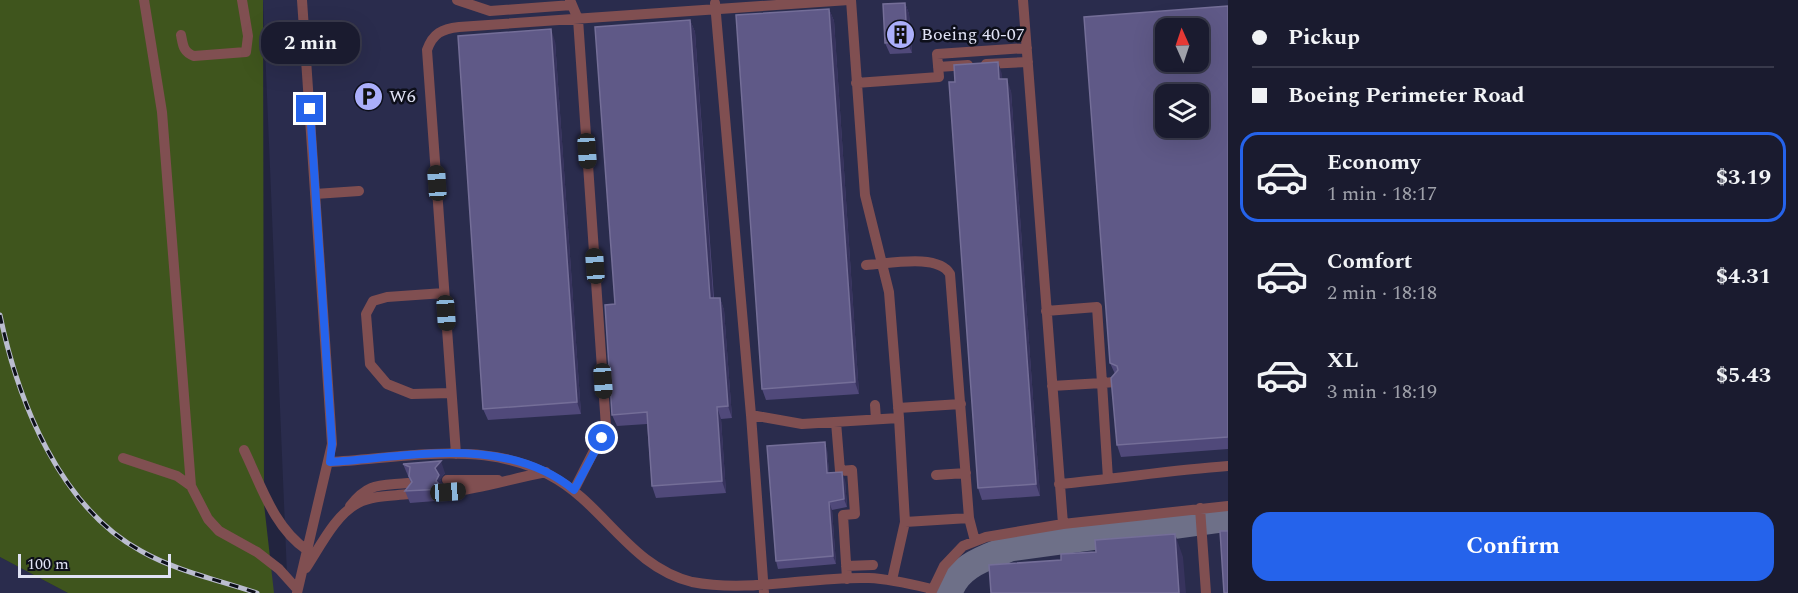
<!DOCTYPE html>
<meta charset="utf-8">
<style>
:root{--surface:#1a1b2f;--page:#232437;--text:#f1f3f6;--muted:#9fa1aa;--line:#38394b;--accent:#2563eb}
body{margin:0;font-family:Spectral,serif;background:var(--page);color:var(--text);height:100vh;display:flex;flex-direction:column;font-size:22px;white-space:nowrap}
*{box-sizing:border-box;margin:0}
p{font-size:20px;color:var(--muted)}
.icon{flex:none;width:33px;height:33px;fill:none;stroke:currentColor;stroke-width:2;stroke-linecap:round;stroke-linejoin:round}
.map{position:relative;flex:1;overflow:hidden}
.details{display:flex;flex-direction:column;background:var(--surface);width:570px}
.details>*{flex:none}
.banner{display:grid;align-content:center;height:132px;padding:0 24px;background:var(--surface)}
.needle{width:39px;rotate:357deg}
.tools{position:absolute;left:1155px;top:18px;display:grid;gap:12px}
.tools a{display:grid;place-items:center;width:54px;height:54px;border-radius:12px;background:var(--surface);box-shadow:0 6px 24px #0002,0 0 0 2px var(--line);font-size:30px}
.scale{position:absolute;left:18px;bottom:15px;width:153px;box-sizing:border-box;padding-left:6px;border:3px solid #e0e2f4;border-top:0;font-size:16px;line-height:21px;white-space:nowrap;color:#e0e2f4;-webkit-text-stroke:4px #0d0f1a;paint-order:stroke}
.end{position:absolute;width:27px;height:27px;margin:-14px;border:8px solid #2563eb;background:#fff;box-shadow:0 0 0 3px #fff}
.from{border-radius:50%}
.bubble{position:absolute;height:42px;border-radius:18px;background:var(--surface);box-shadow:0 6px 24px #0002,0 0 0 2px var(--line);font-size:20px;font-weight:700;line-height:42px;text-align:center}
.car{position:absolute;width:18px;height:36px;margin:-18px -9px;border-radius:8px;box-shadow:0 0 4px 2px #0007;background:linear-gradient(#222 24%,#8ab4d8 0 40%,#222 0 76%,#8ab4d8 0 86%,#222 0)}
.banner b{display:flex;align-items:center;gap:21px;height:57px;font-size:22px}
.banner b+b{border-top:2px solid var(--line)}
.banner i{width:15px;height:15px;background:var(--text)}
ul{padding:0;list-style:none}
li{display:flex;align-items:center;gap:18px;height:90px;margin:0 12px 9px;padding:0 12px;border:3px solid transparent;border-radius:18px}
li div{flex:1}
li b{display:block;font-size:22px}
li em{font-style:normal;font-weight:700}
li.selected{border-color:var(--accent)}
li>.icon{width:54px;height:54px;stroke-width:1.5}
.button{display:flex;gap:12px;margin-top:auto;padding:12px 24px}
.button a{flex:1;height:69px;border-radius:18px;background:var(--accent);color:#fff;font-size:24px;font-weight:700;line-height:69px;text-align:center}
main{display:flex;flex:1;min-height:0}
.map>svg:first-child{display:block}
.built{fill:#2a2c4d;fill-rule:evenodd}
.forest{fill:#3f551d}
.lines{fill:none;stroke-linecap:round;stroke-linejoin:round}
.taxiway{stroke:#6e7088;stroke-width:27}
.minor{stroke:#804f51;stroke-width:10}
.rail-casing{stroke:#bbbdd0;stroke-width:5}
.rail{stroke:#0d0f1a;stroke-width:3;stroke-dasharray:9;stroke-linecap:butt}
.wall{fill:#50497a}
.shaded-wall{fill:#37335d}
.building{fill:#5f5987;stroke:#746e98;stroke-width:1.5;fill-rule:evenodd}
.route{stroke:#2563eb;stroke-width:8}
.labels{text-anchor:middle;stroke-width:5;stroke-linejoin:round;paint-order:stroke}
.poi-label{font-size:18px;fill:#e0e2f4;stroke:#0d0f1a;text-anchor:start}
</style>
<main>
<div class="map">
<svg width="1228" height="593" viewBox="0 0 1228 593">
<rect width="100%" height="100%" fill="#22243f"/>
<!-- built -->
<path class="built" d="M263 0H1228V593H186L155 582 80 537 33 482 0 406V155L2 229 27 362 47 415 92 480 165 528 287 575ZM1166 28H1198V62H1166ZM1166 94H1198V128H1166Z
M0 557 68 593H0Z"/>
<!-- forest -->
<path class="forest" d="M0 0H263L264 504 274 593H68L0 557Z"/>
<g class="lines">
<!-- taxiway -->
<path class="taxiway" d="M949 593C958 565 986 558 1010 548L1228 518"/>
<!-- minor -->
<path class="minor" d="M144 0 162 112 191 486
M457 0 490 11 572 5
M570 0 578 19 606 427 574 490
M851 0 865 195 889 292 899 418 905 522 892 580
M1023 0 1063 524
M715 3 751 415
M181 35C183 45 183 52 194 56L246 52 248 36 242 0
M986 64 1028 62
M938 67 968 65
M856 83 939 77 937 54 1027 48
M315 194 359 191
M866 265C888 264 938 253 950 274L969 518
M444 293 387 297 373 301 366 314 370 364 387 384 412 394 451 393
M1046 311 1097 307 1102 383 1115 382
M1052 386 1102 383 1108 479
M875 405 876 419
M898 408 961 404
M836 422 840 471 852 470 855 514 843 515 847 579
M244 450C261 485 274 528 307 550
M456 454 427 50C433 33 442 29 459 27L849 0
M123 458 177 476 191 486 208 519 219 531 257 552 279 569 297 589
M330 462C417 457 511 433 582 498 618 530 642 569 692 582 750 593 811 576 869 578 891 579 911 584 932 589
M936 475 966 473
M447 480H498
M1059 484C1116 479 1171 470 1228 466
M448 492C482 489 513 478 546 472
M350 506C369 482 379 486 408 483
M1200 508 1206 593
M905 522 969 518 975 541
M846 566 873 565
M306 568C320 547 335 515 358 503 373 495 393 496 409 494
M297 593 332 444 302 0
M764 593 751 415 802 424 899 418
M931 593 944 566 963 546 986 537 1063 524 1228 506"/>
<defs>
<path id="rail" d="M0 315C18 402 60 507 141 551 176 571 219 580 257 593"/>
</defs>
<!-- rail casing -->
<use href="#rail" class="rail-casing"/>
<!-- rail -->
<use href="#rail" class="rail"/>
</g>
<!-- wall -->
<path class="wall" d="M905 3 909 14 912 53 890 54 885 43Z
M1228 6V449L1121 457 1117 445 1115 374 1110 363Z
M829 9 834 21 859 394 766 400 762 389Z
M690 20 695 32 714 298H720L724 310 732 418 721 419 726 493 656 498 652 486 647 424 617 426 612 415 615 304Z
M555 41 581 414 488 420 483 409Z
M1002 74V79L1011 91 1040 496 982 500 978 488 955 82Z
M827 450 829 473 845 480 847 507 832 510 836 564 778 569 776 561Z
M403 464 445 473 440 479 448 500 410 503 405 491 411 483Z"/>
<!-- shaded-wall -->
<path class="shaded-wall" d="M905 3 909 14 912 53 907 41Z
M829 9 834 21 859 394 855 382Z
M690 20 695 32 714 310 710 298Z
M551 29 555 41 581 414 577 402Z
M998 62 1002 74 1003 91 999 79Z
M1007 79 1011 91 1040 496 1036 484Z
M720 298 724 310 732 418 728 406Z
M717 407 721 419 726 493 722 481Z
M825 442 827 450 830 481 827 473Z
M441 461 445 473 440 479 443 486 442 489 436 481 435 468Z
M842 472 845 480 847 507 844 499Z
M829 502 832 510 836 564 833 556Z
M1175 534 1183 557 1186 593H1179Z"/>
<!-- building -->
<path class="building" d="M905 3 907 41 885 43 883 4Z
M1228 6V437L1117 445 1111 378 1118 370 1117 366 1110 363 1084 17ZM1166 28H1198V62H1166ZM1166 94H1198V128H1166Z
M829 9 855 382 762 389 736 15Z
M690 20 710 298H720L728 406 717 407 722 481 652 486 647 412 612 415 605 305 615 304 595 27Z
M551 29 577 402 483 409 458 36Z
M998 62 999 79H1007L1036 484 978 488 949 82H955L954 65Z
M825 442 827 473 842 472 844 499 829 502 833 556 776 561 767 446Z
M441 461 435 468 439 475 436 481 444 489 405 491 412 482 409 476 410 467 403 464Z
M1220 531H1228V593H1224Z
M1175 534 1179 593H991L989 565 1061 560V554L1096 552 1095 540Z"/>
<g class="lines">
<!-- route -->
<path class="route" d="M310 109 332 444 330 462C410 457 506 434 574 490L602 438"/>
</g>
<!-- icons -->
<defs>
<symbol id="building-disc" viewBox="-11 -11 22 22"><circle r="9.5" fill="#abaffb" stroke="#0d0f1a"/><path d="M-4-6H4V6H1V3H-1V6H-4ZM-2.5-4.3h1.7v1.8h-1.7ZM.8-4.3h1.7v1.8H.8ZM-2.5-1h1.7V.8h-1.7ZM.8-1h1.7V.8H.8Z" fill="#111"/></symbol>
<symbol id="parking-disc" viewBox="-11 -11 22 22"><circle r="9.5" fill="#abaffb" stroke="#0d0f1a"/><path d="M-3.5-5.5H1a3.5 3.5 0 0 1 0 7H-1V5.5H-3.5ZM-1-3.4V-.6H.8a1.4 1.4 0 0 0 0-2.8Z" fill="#111"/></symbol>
</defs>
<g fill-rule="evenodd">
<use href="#building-disc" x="884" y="18" width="33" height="33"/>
<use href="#parking-disc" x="352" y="80" width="33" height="33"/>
</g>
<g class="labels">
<!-- poi labels -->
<g class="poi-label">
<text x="921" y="40">Boeing 40-07</text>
<text x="389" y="102">W6</text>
</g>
</g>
</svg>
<div class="tools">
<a><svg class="needle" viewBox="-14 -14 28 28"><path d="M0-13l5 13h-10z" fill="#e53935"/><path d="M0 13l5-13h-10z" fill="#9fa1aa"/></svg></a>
<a><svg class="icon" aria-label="layers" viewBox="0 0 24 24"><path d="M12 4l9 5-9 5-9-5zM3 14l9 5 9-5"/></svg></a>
</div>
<div class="scale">100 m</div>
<i class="end from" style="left:602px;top:438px"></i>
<i class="end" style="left:310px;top:109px"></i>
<div class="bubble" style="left:261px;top:22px;width:99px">2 min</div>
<i class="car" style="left:587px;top:151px;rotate:176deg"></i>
<i class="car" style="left:437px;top:183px;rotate:356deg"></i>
<i class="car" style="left:595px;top:266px;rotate:356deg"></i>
<i class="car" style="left:446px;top:313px;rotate:176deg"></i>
<i class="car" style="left:603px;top:381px;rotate:176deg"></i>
<i class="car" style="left:448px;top:492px;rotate:86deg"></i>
</div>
<section class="details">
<div class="banner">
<b><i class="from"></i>Pickup</b>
<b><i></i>Boeing Perimeter Road</b>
</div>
<ul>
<li class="selected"><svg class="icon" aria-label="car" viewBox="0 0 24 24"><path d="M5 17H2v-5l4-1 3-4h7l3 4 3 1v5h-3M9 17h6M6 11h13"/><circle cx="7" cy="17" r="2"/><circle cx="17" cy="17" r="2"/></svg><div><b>Economy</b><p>1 min · 18:17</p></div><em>$3.19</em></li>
<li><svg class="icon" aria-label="car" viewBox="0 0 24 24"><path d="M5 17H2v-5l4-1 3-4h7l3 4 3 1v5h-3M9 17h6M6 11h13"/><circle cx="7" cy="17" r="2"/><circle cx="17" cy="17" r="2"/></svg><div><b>Comfort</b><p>2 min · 18:18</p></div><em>$4.31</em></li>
<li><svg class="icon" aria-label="car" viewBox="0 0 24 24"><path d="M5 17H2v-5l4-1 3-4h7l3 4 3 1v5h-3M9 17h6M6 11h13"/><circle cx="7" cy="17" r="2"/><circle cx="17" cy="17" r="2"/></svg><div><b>XL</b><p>3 min · 18:19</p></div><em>$5.43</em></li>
</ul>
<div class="button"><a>Confirm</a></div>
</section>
</main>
